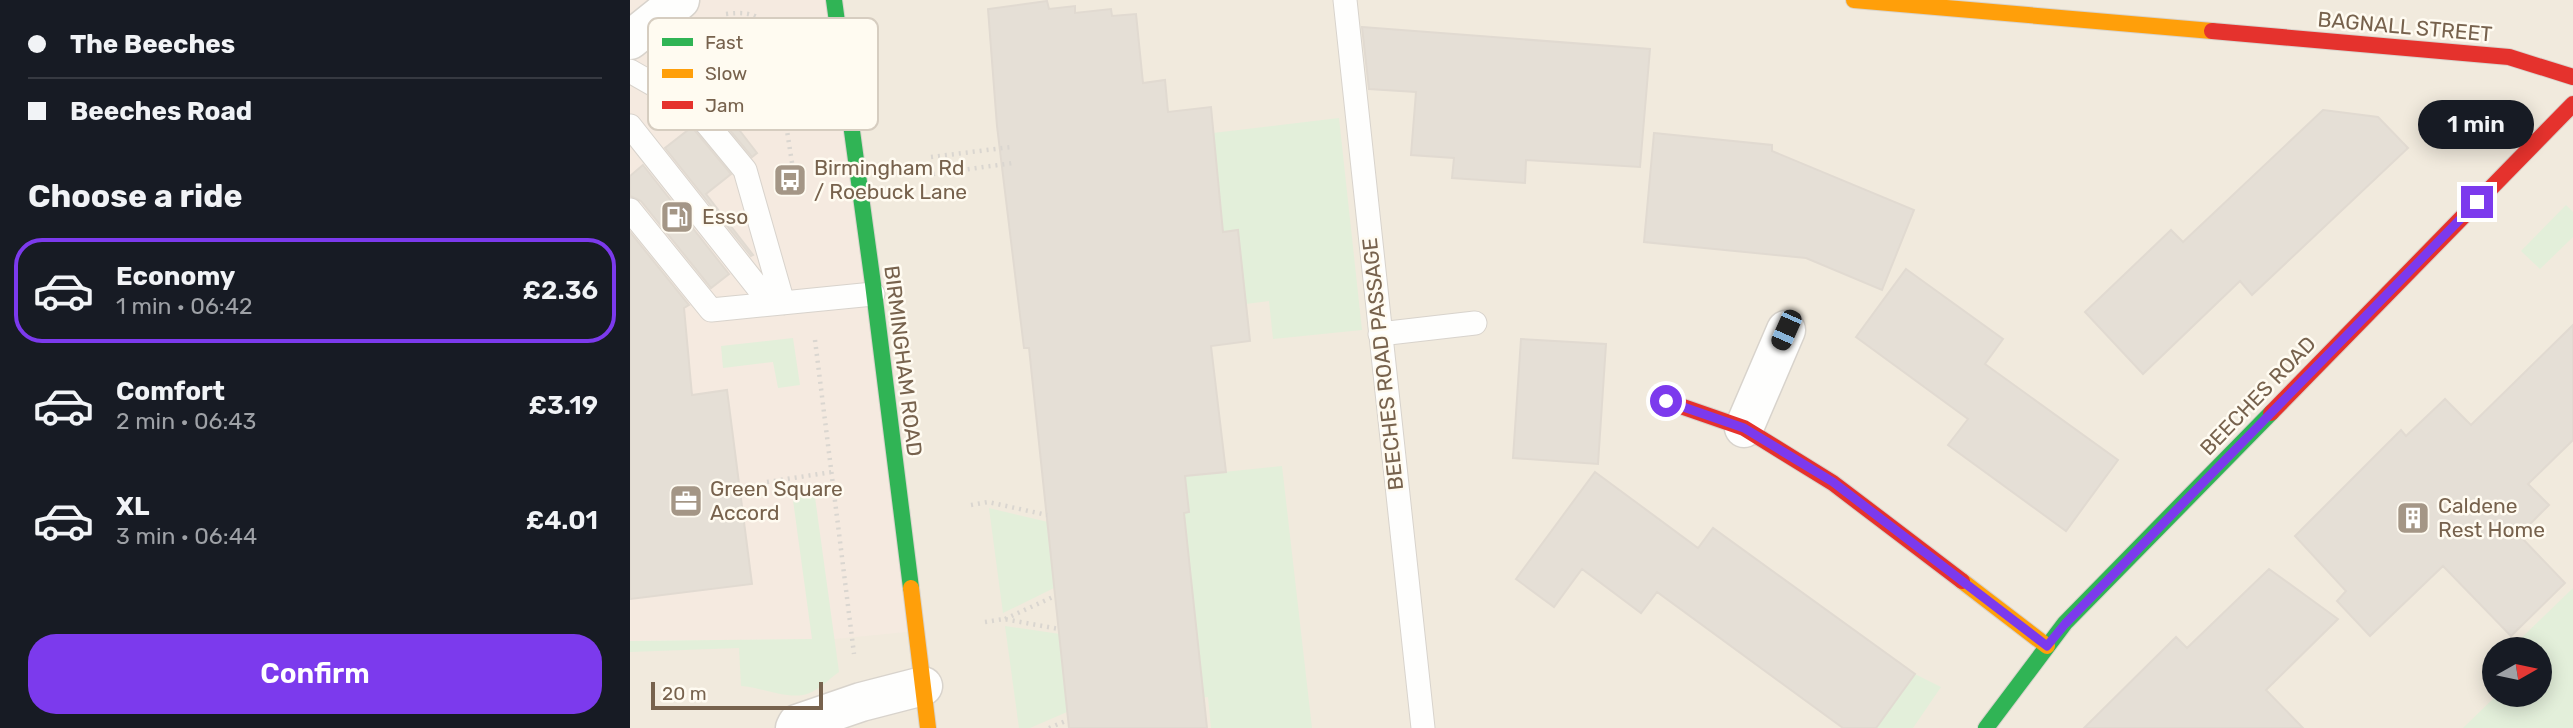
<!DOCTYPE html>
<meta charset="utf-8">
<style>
:root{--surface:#171b24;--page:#242831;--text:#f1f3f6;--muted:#9ea1a6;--line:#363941;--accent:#7c3aed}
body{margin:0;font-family:Rubik,sans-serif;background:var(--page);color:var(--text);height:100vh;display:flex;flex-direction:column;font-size:26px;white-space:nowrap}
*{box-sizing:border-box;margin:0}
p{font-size:23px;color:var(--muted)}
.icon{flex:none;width:38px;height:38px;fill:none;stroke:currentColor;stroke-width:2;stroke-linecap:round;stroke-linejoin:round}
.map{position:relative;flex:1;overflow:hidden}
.details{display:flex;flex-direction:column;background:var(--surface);width:630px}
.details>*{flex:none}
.hud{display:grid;align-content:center;height:154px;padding:0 28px;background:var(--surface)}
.needle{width:46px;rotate:81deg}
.buttons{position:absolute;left:1852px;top:637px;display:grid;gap:14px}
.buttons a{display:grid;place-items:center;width:70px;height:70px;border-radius:50%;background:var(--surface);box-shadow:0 4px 18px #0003;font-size:35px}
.scale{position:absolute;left:21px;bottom:18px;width:172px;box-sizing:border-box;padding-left:7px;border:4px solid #77624d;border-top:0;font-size:19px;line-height:24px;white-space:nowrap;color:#77624d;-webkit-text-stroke:5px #fffbf1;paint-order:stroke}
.end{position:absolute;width:32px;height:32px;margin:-16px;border:9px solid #7c3aed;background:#fff;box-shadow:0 0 0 4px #fff}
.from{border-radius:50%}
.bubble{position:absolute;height:49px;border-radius:24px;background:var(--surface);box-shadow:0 4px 18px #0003;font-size:23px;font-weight:600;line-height:49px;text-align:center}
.car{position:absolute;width:21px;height:42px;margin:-21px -10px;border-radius:9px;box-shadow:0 0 5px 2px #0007;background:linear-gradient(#222 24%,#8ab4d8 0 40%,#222 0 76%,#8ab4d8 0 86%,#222 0)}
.hud b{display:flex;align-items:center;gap:24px;height:66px;font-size:26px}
.hud b+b{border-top:2px solid var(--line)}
.hud i{width:18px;height:18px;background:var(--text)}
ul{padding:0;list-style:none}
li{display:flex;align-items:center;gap:21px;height:105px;margin:0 14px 10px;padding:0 14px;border:4px solid transparent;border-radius:28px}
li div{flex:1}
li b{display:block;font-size:26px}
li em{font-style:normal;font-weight:600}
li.on{border-color:var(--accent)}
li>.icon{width:63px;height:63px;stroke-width:1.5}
h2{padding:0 28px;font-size:32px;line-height:84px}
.primary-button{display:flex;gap:14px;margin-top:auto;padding:14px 28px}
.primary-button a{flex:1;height:80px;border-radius:28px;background:var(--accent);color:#fff;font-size:28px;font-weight:600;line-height:80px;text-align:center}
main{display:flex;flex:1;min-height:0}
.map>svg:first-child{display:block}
.residential{fill:#f1eadd;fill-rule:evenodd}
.commercial{fill:#f5eae0}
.green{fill:#e3efda}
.building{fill:#e5dfd6;stroke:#e1dad1;stroke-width:2}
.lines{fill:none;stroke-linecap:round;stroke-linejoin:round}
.lane-casing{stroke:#d8d3cc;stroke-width:25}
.street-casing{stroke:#d8d3cc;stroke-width:41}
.fast-casing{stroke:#d8d3cc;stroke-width:18}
.slow-casing{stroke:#d8d3cc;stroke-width:18}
.jam-casing{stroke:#d8d3cc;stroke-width:18}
.path{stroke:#dad6d0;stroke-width:4.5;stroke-dasharray:2 5;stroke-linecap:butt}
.lane{stroke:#fefefd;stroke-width:23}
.street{stroke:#fefefd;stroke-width:38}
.fast{stroke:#30b455;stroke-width:16}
.slow{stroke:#ff9f0a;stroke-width:16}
.jam{stroke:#e5322d;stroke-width:16}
.route{stroke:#7c3aed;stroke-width:9}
.labels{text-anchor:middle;stroke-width:5;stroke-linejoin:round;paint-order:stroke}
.street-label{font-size:21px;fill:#77624d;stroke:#fffbf1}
.poi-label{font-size:21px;fill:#77624d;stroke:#fffbf1;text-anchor:start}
.key{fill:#fffbf1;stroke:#d6cdc0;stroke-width:2}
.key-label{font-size:19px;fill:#77624d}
</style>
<main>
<section class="details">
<div class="hud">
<b><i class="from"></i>The Beeches</b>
<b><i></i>Beeches Road</b>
</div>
<h2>Choose a ride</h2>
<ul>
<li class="on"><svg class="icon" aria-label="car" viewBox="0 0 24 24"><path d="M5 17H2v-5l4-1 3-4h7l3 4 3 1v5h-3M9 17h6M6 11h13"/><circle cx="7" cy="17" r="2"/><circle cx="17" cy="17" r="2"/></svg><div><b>Economy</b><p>1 min · 06:42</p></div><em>£2.36</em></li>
<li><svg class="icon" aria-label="car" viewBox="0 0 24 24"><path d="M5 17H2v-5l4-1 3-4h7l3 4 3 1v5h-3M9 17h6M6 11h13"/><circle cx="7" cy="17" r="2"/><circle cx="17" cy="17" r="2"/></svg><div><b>Comfort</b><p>2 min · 06:43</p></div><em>£3.19</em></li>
<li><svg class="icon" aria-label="car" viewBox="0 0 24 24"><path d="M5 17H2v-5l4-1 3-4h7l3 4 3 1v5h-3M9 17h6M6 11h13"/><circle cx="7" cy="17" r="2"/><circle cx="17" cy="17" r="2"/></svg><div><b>XL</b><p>3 min · 06:44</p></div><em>£4.01</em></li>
</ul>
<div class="primary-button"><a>Confirm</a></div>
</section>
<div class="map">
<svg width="1943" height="728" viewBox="0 0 1943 728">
<rect width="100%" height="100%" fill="#f8f6ef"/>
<!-- residential -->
<path class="residential" d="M204 0H1943V728H0V641L205 639ZM1864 649H1909V695H1864Z"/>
<!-- commercial -->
<path class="commercial" d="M0 0H204L286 631 205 639 0 641Z"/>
<!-- green -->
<path class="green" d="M709 118 732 330 643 339 639 301 616 304 608 231 587 233 583 133Z
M1936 205 1943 212V237L1910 269 1891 251Z
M163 338 170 385 148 388 143 362 93 368 91 346Z
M652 466 682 728H581L578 697 534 702 508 517 559 512 555 476Z
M184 490 209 672C199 679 189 690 177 694 158 700 131 687 111 686L109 648 0 652V641L182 639 162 493Z
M359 508 418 522 424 588 373 613Z
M1943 588V728H1833L1867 695H1909V649H1880Z
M375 626 430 634 437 712 400 728H389Z
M1285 674 1311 687 1283 728H1246Z"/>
<!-- building -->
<path class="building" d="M417 1 419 9 445 6V13L481 9 482 16 506 14 513 83 535 80 538 112 581 107 593 232 608 230 620 341 581 346 596 472 555 476 559 512 554 513 577 728H439L399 348H394L367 126 358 9Z
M732 27 1020 49 1010 167 896 160 895 183 822 178 824 158 781 155 786 92 739 89Z
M90 105 127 153 122 157 83 110Z
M1693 110 1748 117 1778 148 1622 295 1610 281 1513 374 1455 312 1541 230 1553 242Z
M62 127 101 174 76 194 123 255 121 256 35 148Z
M1024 133 1142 145V151L1284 210 1252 290 1176 258 1014 242Z
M13 165 99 274 81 288 11 201 0 196V176Z
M0 232 59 305 54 308 62 395 97 390 122 584 0 599Z
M1276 269 1373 339 1355 364 1488 460 1436 531 1318 445 1338 419 1226 337Z
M1943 325V440L1898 484 1919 505 1889 535 1935 583 1881 636 1813 566 1740 636 1707 601 1716 591 1665 536 1771 430 1776 436 1815 399 1841 425Z
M891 339 976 344 968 464 883 458Z
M965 472 1068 548 1083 528 1285 674 1246 728H1213L1027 592 1011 613 952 569 924 607 886 579Z
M1639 569 1708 619 1636 690 1673 728H1454L1546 637 1557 648Z"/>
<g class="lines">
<defs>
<path id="lane" d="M715 0 793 728
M0 71 63 107 115 170 153 303
M0 126 141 304
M0 210 81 310 243 294
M750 334 845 323"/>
<path id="street" d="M0 40 50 0
M1114 428 1156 330
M165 728 167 724 231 702 293 686"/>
<path id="fast" d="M204 0 243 284 281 588
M1356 728 1435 623 1641 413"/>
<path id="slow" d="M1224 0 1582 31
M1332 581 1417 646
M281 588 298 728"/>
<path id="jam" d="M1582 31 1879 57 1943 77
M1036 401 1114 428 1203 483 1332 581
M1641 413 1943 104"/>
</defs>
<!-- lane casing -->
<use href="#lane" class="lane-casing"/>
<!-- street casing -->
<use href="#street" class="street-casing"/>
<!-- fast casing -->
<use href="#fast" class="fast-casing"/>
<!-- slow casing -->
<use href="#slow" class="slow-casing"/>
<!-- jam casing -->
<use href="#jam" class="jam-casing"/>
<!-- path -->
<path class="path" d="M96 14C128 10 136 19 144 47L165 182
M301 157 381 147
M303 174 383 163
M185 340 224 654
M137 482 202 472
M341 505 358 502 417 515
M375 619 425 596
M355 622 374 619 429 629
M419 728 438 720"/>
<!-- lane -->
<use href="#lane" class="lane"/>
<!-- street -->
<use href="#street" class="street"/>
<!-- fast -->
<use href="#fast" class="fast"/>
<!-- slow -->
<use href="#slow" class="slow"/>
<!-- jam -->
<use href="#jam" class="jam"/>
</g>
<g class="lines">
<!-- route -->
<path class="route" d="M1036 401 1114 428 1203 482 1417 646 1435 624 1847 202"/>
</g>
<!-- icons -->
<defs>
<symbol id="bus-square" viewBox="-11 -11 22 22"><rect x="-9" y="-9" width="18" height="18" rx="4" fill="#a49686" stroke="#fffbf1"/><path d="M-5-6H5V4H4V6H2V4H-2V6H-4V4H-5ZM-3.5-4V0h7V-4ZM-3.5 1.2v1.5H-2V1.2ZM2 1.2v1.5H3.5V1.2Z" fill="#fff"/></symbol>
<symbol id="fuel-square" viewBox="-11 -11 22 22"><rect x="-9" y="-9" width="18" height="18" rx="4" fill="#a49686" stroke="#fffbf1"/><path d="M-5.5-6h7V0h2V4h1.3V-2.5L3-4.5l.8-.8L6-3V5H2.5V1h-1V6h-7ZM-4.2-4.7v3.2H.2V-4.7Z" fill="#fff"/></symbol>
<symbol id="office-square" viewBox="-11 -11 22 22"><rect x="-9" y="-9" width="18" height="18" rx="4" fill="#a49686" stroke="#fffbf1"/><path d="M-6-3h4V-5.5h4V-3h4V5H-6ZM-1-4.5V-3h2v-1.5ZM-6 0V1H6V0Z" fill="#fff"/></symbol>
<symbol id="building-square" viewBox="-11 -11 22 22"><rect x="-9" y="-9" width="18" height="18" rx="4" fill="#a49686" stroke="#fffbf1"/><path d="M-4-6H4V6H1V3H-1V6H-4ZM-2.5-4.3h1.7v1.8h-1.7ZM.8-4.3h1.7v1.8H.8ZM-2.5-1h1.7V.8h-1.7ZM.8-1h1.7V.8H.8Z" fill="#fff"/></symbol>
</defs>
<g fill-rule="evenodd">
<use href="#bus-square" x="141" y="161" width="38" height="38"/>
<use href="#fuel-square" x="28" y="198" width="38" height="38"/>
<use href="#office-square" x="37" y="482" width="38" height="38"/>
<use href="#building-square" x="1764" y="499" width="38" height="38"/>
</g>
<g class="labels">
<!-- street labels -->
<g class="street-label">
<text transform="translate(1775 27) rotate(5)" y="7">BAGNALL STREET</text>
<text transform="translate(273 361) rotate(83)" y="7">BIRMINGHAM ROAD</text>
<text transform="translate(753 364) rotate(-96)" y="7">BEECHES ROAD PASSAGE</text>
<text transform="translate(1628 396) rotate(-46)" y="7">BEECHES ROAD</text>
</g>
<!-- poi labels -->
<g class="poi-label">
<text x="184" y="175">Birmingham Rd<tspan x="184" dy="24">/ Roebuck Lane</tspan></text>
<text x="72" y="224">Esso</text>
<text x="80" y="496">Green Square<tspan x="80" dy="24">Accord</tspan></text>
<text x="1808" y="513">Caldene<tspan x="1808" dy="24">Rest Home</tspan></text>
</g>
</g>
<!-- legend -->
<rect x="18" y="18" width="230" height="112" rx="10" class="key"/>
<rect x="32" y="38" width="31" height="8" fill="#30b455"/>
<rect x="32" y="69" width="31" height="9" fill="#ff9f0a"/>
<rect x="32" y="101" width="31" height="8" fill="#e5322d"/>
<g class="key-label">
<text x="75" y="49">Fast</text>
<text x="75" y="80">Slow</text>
<text x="75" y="112">Jam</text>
</g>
</svg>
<div class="buttons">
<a><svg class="needle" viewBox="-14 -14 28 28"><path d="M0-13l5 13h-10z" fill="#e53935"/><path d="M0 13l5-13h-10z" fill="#9ea1a6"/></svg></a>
</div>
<div class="scale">20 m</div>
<i class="end from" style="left:1036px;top:401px"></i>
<i class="end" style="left:1847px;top:202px"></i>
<div class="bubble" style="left:1788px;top:100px;width:116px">1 min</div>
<i class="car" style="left:1156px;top:330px;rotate:204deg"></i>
</div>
</main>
